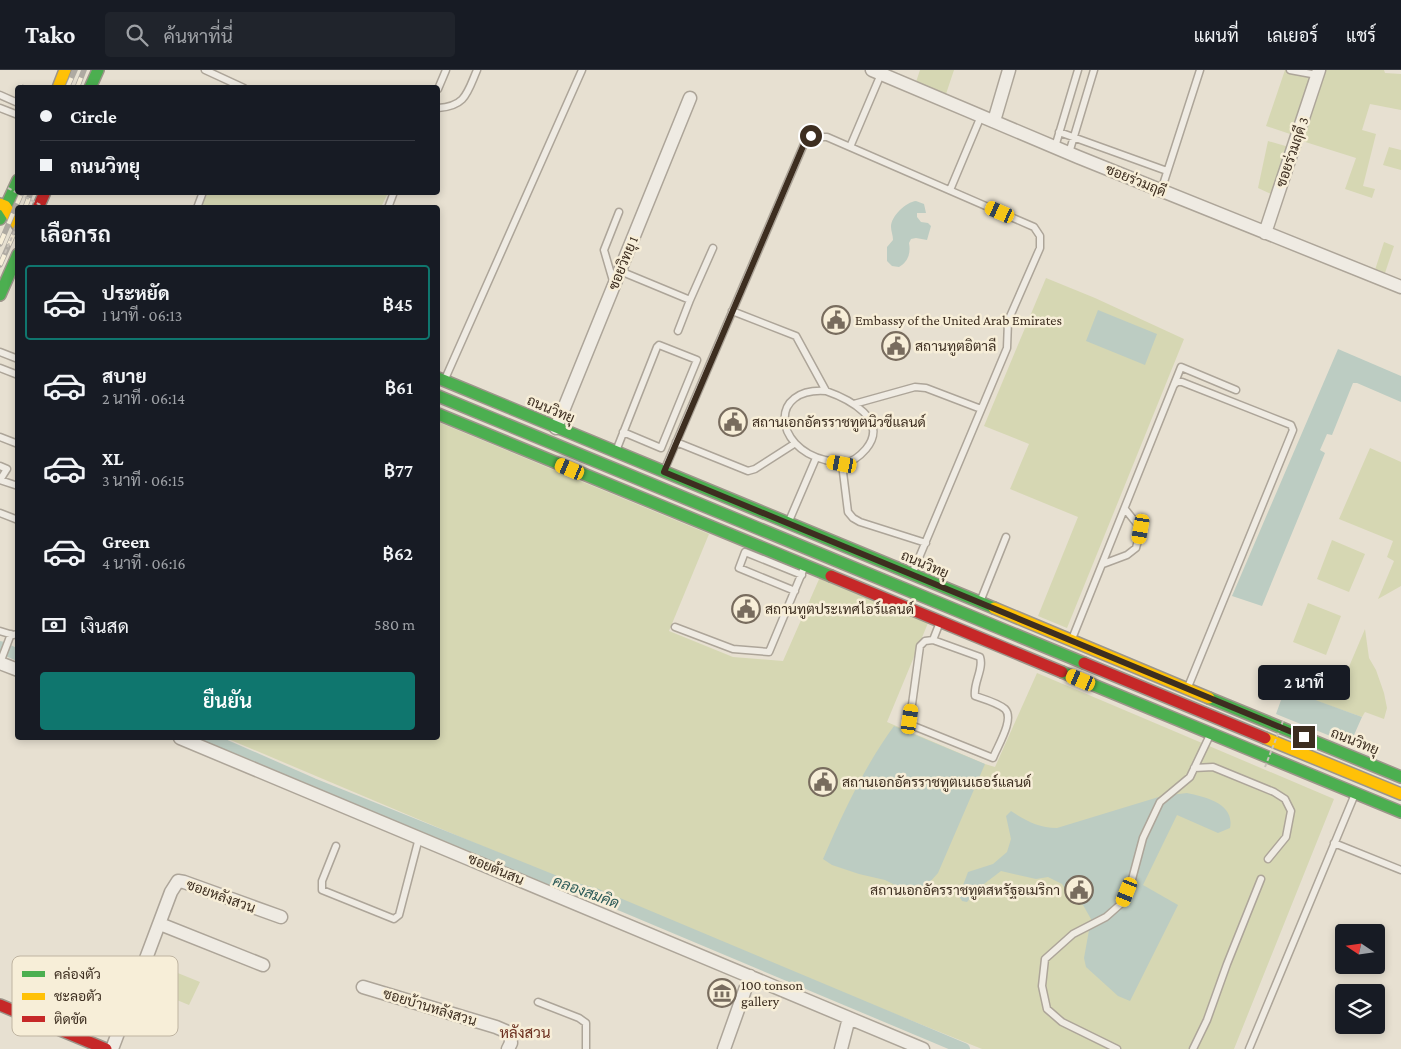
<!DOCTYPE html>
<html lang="th">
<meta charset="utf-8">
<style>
:root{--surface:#171b24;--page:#20242c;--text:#f1f3f6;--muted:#9ea1a6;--line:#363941;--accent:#0f766e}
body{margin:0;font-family:"Crimson Pro",Sarabun,serif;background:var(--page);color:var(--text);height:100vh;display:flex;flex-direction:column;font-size:19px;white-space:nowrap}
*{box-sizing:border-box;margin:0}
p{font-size:16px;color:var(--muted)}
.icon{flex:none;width:28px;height:28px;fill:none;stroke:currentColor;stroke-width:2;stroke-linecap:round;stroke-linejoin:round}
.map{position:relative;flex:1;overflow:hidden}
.details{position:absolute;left:15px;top:135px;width:425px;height:535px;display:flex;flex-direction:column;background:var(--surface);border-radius:5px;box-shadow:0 2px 8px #0003}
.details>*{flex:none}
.banner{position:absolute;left:15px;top:15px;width:425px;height:110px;border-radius:5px;box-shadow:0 2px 8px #0003;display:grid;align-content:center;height:110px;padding:0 25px;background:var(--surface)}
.needle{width:32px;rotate:283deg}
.tools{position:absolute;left:1335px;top:854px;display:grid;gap:10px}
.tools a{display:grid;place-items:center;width:50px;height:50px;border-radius:5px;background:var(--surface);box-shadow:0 2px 8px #0003;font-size:25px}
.end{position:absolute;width:22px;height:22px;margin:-11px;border:6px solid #3d2e20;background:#fff;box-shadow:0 0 0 2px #fff}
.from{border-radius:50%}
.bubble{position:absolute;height:35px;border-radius:5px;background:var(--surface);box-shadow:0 2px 8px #0003;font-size:16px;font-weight:600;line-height:35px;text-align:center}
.car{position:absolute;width:15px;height:30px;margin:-15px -8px;border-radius:6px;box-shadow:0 0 4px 1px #0007;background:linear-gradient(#f5c518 24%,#345 0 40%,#f5c518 0 76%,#345 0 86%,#f5c518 0)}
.banner b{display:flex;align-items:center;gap:18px;height:48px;font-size:19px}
.banner b+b{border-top:1px solid var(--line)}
.banner i{width:12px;height:12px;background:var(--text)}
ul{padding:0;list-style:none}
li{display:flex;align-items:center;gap:15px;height:75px;margin:0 10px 8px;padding:0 15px;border:2px solid transparent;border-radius:5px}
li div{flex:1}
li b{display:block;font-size:19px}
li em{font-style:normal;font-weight:600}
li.current{border-color:var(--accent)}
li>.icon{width:45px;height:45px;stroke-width:1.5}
h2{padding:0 25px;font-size:22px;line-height:60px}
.pay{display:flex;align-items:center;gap:12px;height:55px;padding:0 25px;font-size:19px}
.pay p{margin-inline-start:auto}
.cta{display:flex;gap:10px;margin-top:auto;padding:10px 25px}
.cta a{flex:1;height:58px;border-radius:5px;background:var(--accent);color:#fff;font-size:20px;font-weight:600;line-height:58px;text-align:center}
header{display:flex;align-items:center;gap:30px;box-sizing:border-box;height:70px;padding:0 25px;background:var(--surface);border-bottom:1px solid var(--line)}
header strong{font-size:24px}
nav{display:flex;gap:28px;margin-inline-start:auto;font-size:18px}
.search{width:350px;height:45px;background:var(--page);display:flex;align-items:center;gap:12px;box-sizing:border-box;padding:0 18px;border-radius:5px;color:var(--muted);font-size:19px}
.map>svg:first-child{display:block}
.green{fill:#d6d7b3}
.water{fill:#bcccc2}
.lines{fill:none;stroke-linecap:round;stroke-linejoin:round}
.canal{stroke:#bcccc2;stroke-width:12}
.lane-casing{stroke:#ada599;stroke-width:9}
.street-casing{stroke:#ada599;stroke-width:15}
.fast-casing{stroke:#9c958a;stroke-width:14}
.slow-casing{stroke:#9c958a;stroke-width:14}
.jam-casing{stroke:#9c958a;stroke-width:14}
.path{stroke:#c8c2b9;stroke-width:2;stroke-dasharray:4 2.5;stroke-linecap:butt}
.lane{stroke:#efebe3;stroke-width:6}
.street{stroke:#efebe3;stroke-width:12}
.fast{stroke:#4caf50;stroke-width:11}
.slow{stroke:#ffc107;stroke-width:11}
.jam{stroke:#c62828;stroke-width:11}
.rail-casing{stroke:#afaaa2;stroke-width:5.5}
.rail{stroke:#f7eed8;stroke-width:4;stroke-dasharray:11;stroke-linecap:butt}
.path-bridge{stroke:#c8c2b9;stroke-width:2;stroke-dasharray:4 2.5;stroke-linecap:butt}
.route{stroke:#3d2e20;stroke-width:6}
.labels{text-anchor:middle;stroke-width:5;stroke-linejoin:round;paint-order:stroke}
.street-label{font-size:14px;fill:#3d2e20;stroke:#f7eed8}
.poi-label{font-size:14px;fill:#3d2e20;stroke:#f7eed8;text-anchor:start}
.water-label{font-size:15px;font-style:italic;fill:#2f5d5a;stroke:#f7eed8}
.neighbourhood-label{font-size:15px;fill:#6b2e1e;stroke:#f7eed8}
.key{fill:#f7eed8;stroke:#bfb4a1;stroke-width:1}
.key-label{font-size:14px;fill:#3d2e20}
</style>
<header>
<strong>Tako</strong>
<div class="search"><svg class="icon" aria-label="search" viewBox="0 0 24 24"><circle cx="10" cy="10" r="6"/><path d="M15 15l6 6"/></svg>ค้นหาที่นี่</div>
<nav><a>แผนที่</a><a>เลเยอร์</a><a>แชร์</a></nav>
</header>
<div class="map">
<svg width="1401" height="979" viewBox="0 0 1401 979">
<rect width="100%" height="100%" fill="#e7e0d1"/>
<!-- green -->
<path class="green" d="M920 0H954L946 24 916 12Z
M1285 0H1314L1293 65 1266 56Z
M1322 0H1384L1385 3 1401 4V40L1370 34 1362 60 1376 64 1363 116 1375 119 1372 128 1345 119 1356 88 1299 70Z
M1268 71 1289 77 1273 125 1258 118Z
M1389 77 1401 80V100L1383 95Z
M207 123H388L381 137 201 138Z
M1384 172 1394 176 1385 203 1375 200Z
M1046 208 1095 228 1184 269 1067 558 1038 546 1078 447 1010 419 1029 374 984 356Z
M438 352 709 464 669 561 733 587 783 591 820 507 928 553 887 652 985 694 995 697 1037 603 1334 729 1234 979H982L567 812 226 668H438Z
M1370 378 1401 392V516L1378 529 1394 491 1387 487 1393 471 1339 449Z
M1332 470 1365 484 1349 522 1317 509Z
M1308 533 1341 546 1326 585 1293 572Z
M1365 559 1369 588 1376 600 1384 623 1387 638 1384 649 1365 642 1362 647 1299 625 1307 603 1333 613 1341 596 1348 599Z
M153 893 200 912 189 935 172 928 162 952 134 941Z"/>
<!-- water -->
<path class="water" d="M916 131 924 134 926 143H917V147L921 152 928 153 931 156 927 170 916 168 911 169 909 173C911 183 908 192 899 197L892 196 887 191V177L893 170C893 165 891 161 891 157 891 146 906 132 916 131Z
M1098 240 1157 264 1145 295 1086 271Z
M1338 279 1401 306V332L1357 313H1353L1332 365 1327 364 1320 380 1325 383 1262 536 1232 526Z
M1285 619 1362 647 1350 674 1276 644Z
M894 656 985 694 938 803 929 813 924 822 913 824 885 810 859 804 832 795 823 789C843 743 864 697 894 656Z
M1187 723C1206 727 1235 734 1230 758L1218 763 1177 745 1143 815 1178 835 1130 931 1118 926 1086 897 1084 888 1091 849 1083 835 1073 831 1062 814 1048 807 1036 809 1001 801 980 817 967 832 962 831 959 826 968 802 993 794 1007 782 1011 769 1006 746 1011 741C1026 751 1039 758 1057 758L1162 726Z"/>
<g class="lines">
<!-- canal -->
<path class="canal" d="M0 577 18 585
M208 668 313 714 569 817 595 824 964 979"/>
<defs>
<path id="lane" d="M205 0 244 18
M1290 0 1317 5
M438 19 446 0
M0 25 18 33
M0 38 18 45
M438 38C466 36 467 23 477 0
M1059 62 1167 101
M850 77 881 4
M1055 77 1078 0
M1069 83 1094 0
M950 120 981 46
M1161 121 1200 0
M197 138 203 122
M388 138 394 122
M620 201 690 230
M613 211 604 180 619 142
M732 241 796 266 826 321C849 329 890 350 866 379 860 386 853 392 844 393 838 394 830 391 825 390 773 377 769 317 826 321
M678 261 690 230 713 178
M0 282 18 289
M0 298 18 305
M445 309 582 0
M1174 315 1177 312H1182L1291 355 1293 360 1188 617
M854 334 915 317 926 318 981 339
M0 367 18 374
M676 372 748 401 755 399 794 374
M616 381 657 277 659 275 697 290 661 378 623 362
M842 394 848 442 853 448 860 452 926 473
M0 396 7 399 0 410 18 416
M664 401 804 74 811 67H827L1034 157 1040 166V178L1008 251 1007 278 913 502
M0 443 18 450
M789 451 816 388
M1103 494 1127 485 1136 478 1141 459 1125 439
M795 521 739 498 745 482 802 505
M980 532 1006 467
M675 557 733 579 769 582 804 498
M0 561 13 565 18 564
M1072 569 1181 297 1236 320
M933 570 980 587C984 599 973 613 975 626 984 629 998 633 1005 639 1015 649 997 677 993 688L911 655 910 649 920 576 925 571 933 570 940 552
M0 593 11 564
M1194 698 1213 697 1274 722 1285 729 1291 741 1286 767 1268 789
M1334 773 1401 800
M336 776 322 811V820L394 849 399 845 419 768
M538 932 579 948 586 953V979
M1117 979 1062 952 1047 939 1042 916 1045 889 1073 864 1106 847 1123 832 1131 813 1143 768 1160 732 1190 707 1210 665
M1193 979 1207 950 1227 894 1261 809
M1249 979 1355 724"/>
<path id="street" d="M872 0 1078 87 1401 217
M994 51 1009 0
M1265 163 1319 0
M556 358 690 28
M0 593 18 600
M180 668 923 979
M160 854 263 895
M363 917 496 957 510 963 511 973 508 979
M112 979 171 822 178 811 184 812 281 847
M724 979 750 906
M841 979 849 948"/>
<path id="fast" d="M90 18 98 0
M0 149 18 110
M0 225 18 184
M438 308 994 538
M438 326 1084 593
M438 344 831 506
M1062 602 1401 742
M1209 628 1401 707"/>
<path id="slow" d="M58 18 65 0
M0 134 5 136 18 156
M994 538 1209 628
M1265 668 1401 724"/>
<path id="jam" d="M38 138 45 122
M831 506 1062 602
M1084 593 1265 668
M0 935 106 979"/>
</defs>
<!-- lane casing -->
<use href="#lane" class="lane-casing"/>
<!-- street casing -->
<use href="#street" class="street-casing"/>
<!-- fast casing -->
<use href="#fast" class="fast-casing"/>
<!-- slow casing -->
<use href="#slow" class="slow-casing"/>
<!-- jam casing -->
<use href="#jam" class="jam-casing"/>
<!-- path -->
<path class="path" d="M22 15 28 18"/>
<!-- lane -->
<use href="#lane" class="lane"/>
<!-- street -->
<use href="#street" class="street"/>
<!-- fast -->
<use href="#fast" class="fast"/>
<!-- slow -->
<use href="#slow" class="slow"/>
<!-- jam -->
<use href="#jam" class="jam"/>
<defs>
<path id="rail" d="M67 18 75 0
M77 18 84 0
M25 138 31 122
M0 174 22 122
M0 195 18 154"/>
</defs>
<!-- rail casing -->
<use href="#rail" class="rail-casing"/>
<!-- rail -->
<use href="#rail" class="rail"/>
<!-- path-bridge -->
<path class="path-bridge" d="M8 118 46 138
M5 183 18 153
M1265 697 1283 651"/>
</g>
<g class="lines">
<!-- route -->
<path class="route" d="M811 66 804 74 664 402 1304 667"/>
</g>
<!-- icons -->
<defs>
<symbol id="civic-ring" viewBox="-11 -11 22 22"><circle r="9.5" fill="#f7eed8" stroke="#786c5e" stroke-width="1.5"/><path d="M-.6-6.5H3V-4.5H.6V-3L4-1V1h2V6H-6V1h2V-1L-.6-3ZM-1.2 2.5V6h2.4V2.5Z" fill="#786c5e"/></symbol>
<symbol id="museum-ring" viewBox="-11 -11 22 22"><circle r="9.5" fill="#f7eed8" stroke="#786c5e" stroke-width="1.5"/><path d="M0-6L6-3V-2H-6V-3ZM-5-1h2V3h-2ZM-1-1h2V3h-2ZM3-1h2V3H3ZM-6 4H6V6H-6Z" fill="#786c5e"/></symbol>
</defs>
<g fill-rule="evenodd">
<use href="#civic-ring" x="820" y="234" width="32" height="32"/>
<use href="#civic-ring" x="880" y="260" width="32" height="32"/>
<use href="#civic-ring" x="717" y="336" width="32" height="32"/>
<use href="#civic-ring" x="730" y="523" width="32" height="32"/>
<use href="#civic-ring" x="807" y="696" width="32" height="32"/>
<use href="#civic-ring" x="1063" y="804" width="32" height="32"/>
<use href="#museum-ring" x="706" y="907" width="32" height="32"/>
</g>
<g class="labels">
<!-- street labels -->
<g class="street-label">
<text transform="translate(1292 82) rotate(-71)" y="5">ซอยร่วมฤดี 3</text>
<text transform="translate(1136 110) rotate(22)" y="5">ซอยร่วมฤดี</text>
<text transform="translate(623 193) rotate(-68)" y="5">ซอยวิทยุ 1</text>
<text transform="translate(551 339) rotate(23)" y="5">ถนนวิทยุ</text>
<text transform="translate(925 494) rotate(23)" y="5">ถนนวิทยุ</text>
<text transform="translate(1355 671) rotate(22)" y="5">ถนนวิทยุ</text>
<text transform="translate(496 799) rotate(23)" y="5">ซอยต้นสน</text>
<text transform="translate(221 826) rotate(20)" y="5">ซอยหลังสวน</text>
<text transform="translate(430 937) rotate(17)" y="5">ซอยบ้านหลังสวน</text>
</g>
<!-- poi labels -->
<g class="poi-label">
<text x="855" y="255">Embassy of the United Arab Emirates</text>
<text x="915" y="281">สถานทูตอิตาลี</text>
<text x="752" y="357">สถานเอกอัครราชทูตนิวซีแลนด์</text>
<text x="765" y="544">สถานทูตประเทศไอร์แลนด์</text>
<text x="842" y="717">สถานเอกอัครราชทูตเนเธอร์แลนด์</text>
<text x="1060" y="825" text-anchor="end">สถานเอกอัครราชทูตสหรัฐอเมริกา</text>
<text x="741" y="920">100 tonson<tspan x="741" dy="16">gallery</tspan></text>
</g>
<!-- water labels -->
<g class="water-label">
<text transform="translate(586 822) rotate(20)" y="5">คลองสมคิด</text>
</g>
<!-- neighbourhood labels -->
<g class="neighbourhood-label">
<text x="525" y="968">หลังสวน</text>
</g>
</g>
<!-- legend -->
<rect x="12" y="886" width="166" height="80" rx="8" class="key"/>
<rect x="22" y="901" width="23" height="6" fill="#4caf50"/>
<rect x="22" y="923" width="23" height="7" fill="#ffc107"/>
<rect x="22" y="946" width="23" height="6" fill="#c62828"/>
<g class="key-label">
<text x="54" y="909">คล่องตัว</text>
<text x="54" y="931">ชะลอตัว</text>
<text x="54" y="954">ติดขัด</text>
</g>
</svg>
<div class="tools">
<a><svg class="needle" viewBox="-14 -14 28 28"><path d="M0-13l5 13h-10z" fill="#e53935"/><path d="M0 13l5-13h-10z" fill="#9ea1a6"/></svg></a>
<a><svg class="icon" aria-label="layers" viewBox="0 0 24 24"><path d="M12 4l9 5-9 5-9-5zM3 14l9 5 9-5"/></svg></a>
</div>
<i class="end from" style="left:811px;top:66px"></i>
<i class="end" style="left:1304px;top:667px"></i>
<div class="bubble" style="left:1258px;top:595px;width:92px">2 นาที</div>
<i class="car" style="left:1000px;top:142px;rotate:294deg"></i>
<i class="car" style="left:842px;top:394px;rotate:280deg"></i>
<i class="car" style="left:570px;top:399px;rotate:293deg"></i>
<i class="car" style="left:1141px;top:459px;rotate:190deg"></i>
<i class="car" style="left:1081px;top:610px;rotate:293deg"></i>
<i class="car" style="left:910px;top:649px;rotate:8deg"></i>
<i class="car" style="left:1127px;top:822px;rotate:202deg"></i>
<div class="banner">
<b><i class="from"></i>Circle</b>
<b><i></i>ถนนวิทยุ</b>
</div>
<section class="details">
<h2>เลือกรถ</h2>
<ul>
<li class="current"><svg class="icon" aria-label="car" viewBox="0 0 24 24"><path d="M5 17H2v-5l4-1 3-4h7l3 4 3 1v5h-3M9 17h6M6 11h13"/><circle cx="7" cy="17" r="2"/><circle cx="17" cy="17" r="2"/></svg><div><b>ประหยัด</b><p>1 นาที · 06:13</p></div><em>฿45</em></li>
<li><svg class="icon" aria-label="car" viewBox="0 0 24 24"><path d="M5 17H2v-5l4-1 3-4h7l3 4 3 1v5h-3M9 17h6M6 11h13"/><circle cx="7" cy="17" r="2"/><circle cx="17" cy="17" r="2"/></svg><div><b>สบาย</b><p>2 นาที · 06:14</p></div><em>฿61</em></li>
<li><svg class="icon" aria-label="car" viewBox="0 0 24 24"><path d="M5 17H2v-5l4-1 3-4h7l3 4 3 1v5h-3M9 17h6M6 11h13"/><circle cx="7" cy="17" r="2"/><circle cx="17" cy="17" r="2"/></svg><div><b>XL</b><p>3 นาที · 06:15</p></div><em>฿77</em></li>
<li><svg class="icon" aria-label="car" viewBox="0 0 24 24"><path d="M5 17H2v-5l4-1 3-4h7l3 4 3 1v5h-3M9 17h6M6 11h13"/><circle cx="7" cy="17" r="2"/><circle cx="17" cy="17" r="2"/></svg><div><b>Green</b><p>4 นาที · 06:16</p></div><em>฿62</em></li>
</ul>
<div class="pay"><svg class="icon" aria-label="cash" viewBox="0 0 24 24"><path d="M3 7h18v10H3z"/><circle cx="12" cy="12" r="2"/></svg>เงินสด<p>580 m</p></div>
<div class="cta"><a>ยืนยัน</a></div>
</section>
</div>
